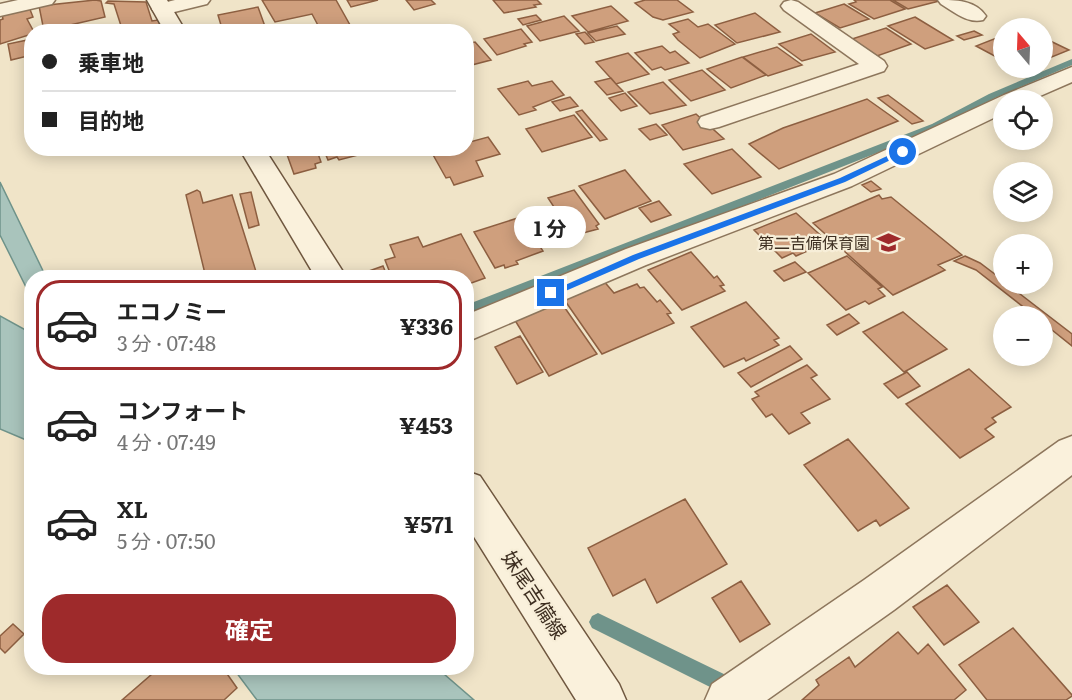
<!DOCTYPE html>
<html lang="ja">
<meta charset="utf-8">
<style>
:root{--surface:#fff;--page:#f6f6f6;--text:#222;--muted:#767676;--line:#e0e0e0;--accent:#9e2a2b}
body{margin:0;font-family:Literata,"Noto Sans JP",serif;background:var(--page);color:var(--text);height:100vh;display:flex;flex-direction:column;font-size:22px;white-space:nowrap}
*{box-sizing:border-box;margin:0}
p{font-size:20px;color:var(--muted)}
.icon{flex:none;width:33px;height:33px;fill:none;stroke:currentColor;stroke-width:2;stroke-linecap:round;stroke-linejoin:round}
.map{position:relative;flex:1;overflow:hidden}
.details{position:absolute;left:24px;top:270px;width:450px;height:405px;display:flex;flex-direction:column;background:var(--surface);border-radius:24px;box-shadow:0 3px 15px #0003}
.details>*{flex:none}
.hud{position:absolute;left:24px;top:24px;width:450px;height:132px;border-radius:24px;box-shadow:0 3px 15px #0003;display:grid;align-content:center;height:132px;padding:0 18px;background:var(--surface)}
.needle{width:39px;rotate:341deg}
.buttons{position:absolute;left:993px;top:18px;display:grid;gap:12px}
.buttons a{display:grid;place-items:center;width:60px;height:60px;border-radius:50%;background:var(--surface);box-shadow:0 3px 15px #0003;font-size:30px}
.end{position:absolute;width:27px;height:27px;margin:-14px;border:8px solid #1a73e8;background:#fff;box-shadow:0 0 0 3px #fff}
.from{border-radius:50%}
.bubble{position:absolute;height:42px;border-radius:21px;background:var(--surface);box-shadow:0 3px 15px #0003;font-size:20px;font-weight:700;line-height:42px;text-align:center}
.hud b{display:flex;align-items:center;gap:21px;height:57px;font-size:22px}
.hud b+b{border-top:2px solid var(--line)}
.hud i{width:15px;height:15px;background:var(--text)}
ul{padding:10px 0 0;list-style:none}
li{display:flex;align-items:center;gap:18px;height:90px;margin:0 12px 9px;padding:0 6px;border:3px solid transparent;border-radius:24px}
li div{flex:1}
li b{display:block;font-size:22px}
li em{font-style:normal;font-weight:700}
li.current{border-color:var(--accent)}
li>.icon{width:54px;height:54px;stroke-width:1.5}
.cta{display:flex;gap:12px;margin-top:auto;padding:12px 18px}
.cta a{flex:1;height:69px;border-radius:24px;background:var(--accent);color:#fff;font-size:24px;font-weight:700;line-height:69px;text-align:center}
.map>svg:first-child{display:block}
.water{fill:#a9c4bc;stroke:#6f938a;stroke-width:1.5}
.lines{fill:none;stroke-linecap:round;stroke-linejoin:round}
.stream{fill:#6f938a;fill-rule:evenodd}
.building{fill:#cf9f7d;stroke:#8d5f41;stroke-width:1.5}
.minor-casing{stroke:#8d765c;stroke-width:3}
.secondary-casing{stroke:#6f573f;stroke-width:3}
.minor{fill:#faf1dc;fill-rule:evenodd}
.secondary{fill:#faf1dc;fill-rule:evenodd}
.route{fill:#1a73e8}
.labels{text-anchor:middle;stroke-width:4.5;stroke-linejoin:round;paint-order:stroke}
.poi-label{font-size:16px;fill:#3d2e20;stroke:#f7eed8;text-anchor:end}
.near-street-label{font-size:20px;fill:#3d2e20;stroke:#f7eed8}
</style>
<div class="map">
<svg width="1072" height="700" viewBox="0 0 1072 700">
<rect width="100%" height="100%" fill="#f0e4c8"/>
<!-- water -->
<path class="water" d="M0 182 46 277 32 278 31 297 0 235Z
M0 316 31 333V442L0 429Z
M233 668H437L474 700H257Z"/>
<g class="lines">
<!-- stream -->
<path class="stream" d="M1072 59V65L995 98 940 128 466 316V305L932 124 989 94Z
M598 613 763 693 765 700H736L592 628 589 622 592 616Z"/>
</g>
<!-- building -->
<path class="building" d="M95 0 101 1 105 17 44 31 39 6Z
M262 0H336L350 25 321 31 312 14 275 22Z
M347 0H378L351 7Z
M406 0H431L435 4 414 10Z
M493 0H537L541 4 534 5 536 7 504 13Z
M645 0H677L693 12 663 20 653 17 635 3Z
M854 0H890L905 9 874 19 849 4 856 2Z
M893 0H938L939 1 908 9Z
M108 1 146 2 152 21 158 20 161 27 140 32H123L114 4 106 3Z
M844 4 869 19 840 28 815 13Z
M611 6 628 21 588 32 572 16Z
M29 7 33 17 27 19 34 32H32V34L0 44V20L3 19 2 14Z
M258 7 267 32H223L218 15Z
M755 13 780 32 737 43 715 25Z
M536 15 541 20 523 25 518 19Z
M564 16 579 31 540 41 527 26Z
M915 17 953 40 925 49 888 26Z
M688 19 698 27 708 24 735 44 700 58 678 40 673 34 679 32 669 24Z
M617 26 625 34 596 41 588 33Z
M886 28 911 44 877 56 852 39Z
M521 29 532 42 524 44 526 46 497 55 484 39Z
M974 31 982 35 964 40 957 36Z
M585 32 594 42 585 44 576 34Z
M811 34 835 52 802 61 779 44Z
M1004 35V61L976 46Z
M1042 37 1069 50 1042 61Z
M32 39V55L11 60 8 44Z
M475 42 491 60 468 66 466 44Z
M662 46 670 53 675 51 689 63 665 70 661 67 652 70 635 53Z
M777 47 802 65 768 76 743 57Z
M628 53 649 74 616 84 596 62Z
M742 57 766 75 731 88 707 69Z
M702 70 725 90 691 101 669 80Z
M611 78 616 84 623 91 607 95 595 82Z
M528 81 532 86 552 81 564 95 533 107 536 110 519 115 498 89Z
M663 82 686 105 650 114 628 92Z
M625 93 637 106 621 111 609 98Z
M888 95 923 121 912 124 878 98Z
M570 97 578 106 560 111 552 102Z
M867 99 898 121 779 169 749 144 783 128Z
M582 110 607 139 600 141 576 112Z
M696 114 724 139 683 150 662 125Z
M574 115 592 137 542 152 526 129Z
M656 124 667 135 650 140 639 129Z
M488 137 500 154 476 161 483 176 454 185 450 177 446 178 432 153 447 148H466V143Z
M316 148 321 162 315 164 316 168 294 174 285 149Z
M323 148H355L358 155 339 160 337 157 328 160Z
M732 149 761 177 712 194 684 164Z
M625 170 651 201 605 219 579 186Z
M871 181 881 189 871 192 862 185Z
M197 190 200 192 203 203 232 195 258 278H206L186 195Z
M574 190 599 224 596 226 598 229 553 241 534 213 554 207 548 198Z
M251 192 259 225 249 228 240 194Z
M879 195 882 199 891 197 962 255 938 265 945 270 893 295 813 223Z
M659 201 671 215 651 222 639 208Z
M796 213 828 242 796 256 793 253 782 258 754 230Z
M521 217 543 251 516 261 518 264 505 268 504 265 495 268 474 232Z
M461 234 485 278 466 285V278H392L385 260 395 257 390 245 418 237 423 247Z
M691 252 714 278 717 276 724 285 720 286 725 291 682 310 648 270Z
M847 256 882 287 878 289 885 296 869 304 865 301 846 310 808 273Z
M965 256 980 263 1004 281V284H1007L1072 334V346L1042 322V316H1035L976 270 954 261Z
M795 262 806 272 784 281 774 271Z
M383 266 388 278H372L369 271Z
M602 279 614 293 637 284 640 288 644 287 657 302 660 300 671 313 667 314 674 323 602 354 561 295Z
M558 298 597 354 549 376 513 317Z
M746 302 779 338 774 340 779 345 746 361 744 358 724 367 691 327Z
M903 312 947 349 904 372 863 332Z
M849 314 859 323 837 335 827 325Z
M520 336 543 372 517 384 495 347Z
M790 346 802 359 751 387 738 373Z
M807 365 817 375 811 378 830 399 801 413 810 423 789 434 772 414 766 417 752 399 759 396 755 392Z
M969 369 1011 407 992 418 996 422 985 429 994 437 960 458 906 404Z
M907 372 920 386 898 398 884 384Z
M848 439 909 508 880 526 876 520 858 531 804 465Z
M685 499 727 564 657 603 645 579 613 596 588 548Z
M741 581 770 624 740 642 712 598Z
M947 585 979 622 944 645 913 607Z
M13 624 24 634 5 653 0 648V636Z
M1013 628 1072 695V696L1066 700H987L959 665Z
M898 632 918 654 928 644 966 690 954 700H802L819 685 816 680 849 657 855 667Z
M159 668H223L237 688 224 700H122Z"/>
<g class="lines">
<defs>
<path id="minor" d="M18 0H55L52 4 0 16V4Z
M175 0H210L207 4 162 15 155 13 152 9 155 5Z
M791 0 798 2 884 61 887 66 884 71 719 127 710 129 701 127 698 122 701 117 859 64 784 10 781 6 784 2Z
M938 0C956 0 975 0 986 16L983 20C968 24 954 12 941 4Z
M1072 67V82L1031 100H1004V113L852 186 646 265 466 342V315L626 249 834 174 1004 95Z
M1072 436V475L894 610 767 700H705L712 684 864 580 1059 441Z"/>
<path id="secondary" d="M147 0H167L186 32H165Z
M239 148H264L347 278H316Z
M466 471 480 476 619 684 626 700H576L466 524Z"/>
</defs>
<!-- minor casing -->
<use href="#minor" class="minor-casing"/>
<!-- secondary casing -->
<use href="#secondary" class="secondary-casing"/>
<!-- minor -->
<use href="#minor" class="minor"/>
<!-- secondary -->
<use href="#secondary" class="secondary"/>
</g>
<!-- route -->
<path class="route" d="M900 150 907 152 845 182 639 259 554 296H548L547 293 633 255 840 178Z"/>
<!-- icons -->
<defs>
<symbol id="school-bare" viewBox="-9 -9 18 18"><path d="M0-5L7-2L0 1L-7-2ZM-4 1L0 2.5L4 1V4Q0 6-4 4Z" fill="#9e2a2b" stroke="#f7eed8" stroke-width="2.5" paint-order="stroke"/></symbol>
</defs>
<g fill-rule="evenodd">
<use href="#school-bare" x="872" y="226" width="33" height="33"/>
</g>
<g class="labels">
<!-- poi labels -->
<g class="poi-label">
<text x="870" y="249">第二吉備保育園</text>
</g>
<!-- near-street labels -->
<g class="near-street-label">
<text transform="translate(534 595) rotate(57)" y="7">妹尾吉備線</text>
</g>
</g>
</svg>
<div class="buttons">
<a><svg class="needle" viewBox="-14 -14 28 28"><path d="M0-13l5 13h-10z" fill="#e53935"/><path d="M0 13l5-13h-10z" fill="#767676"/></svg></a>
<a><svg class="icon" aria-label="locate" viewBox="0 0 24 24"><circle cx="12" cy="12" r="6"/><path d="M12 2v4M12 18v4M2 12h4M18 12h4"/></svg></a>
<a><svg class="icon" aria-label="layers" viewBox="0 0 24 24"><path d="M12 4l9 5-9 5-9-5zM3 14l9 5 9-5"/></svg></a>
<a>+</a>
<a>−</a>
</div>
<i class="end from" style="left:903px;top:152px"></i>
<i class="end" style="left:551px;top:293px"></i>
<div class="bubble" style="left:514px;top:206px;width:72px">1 分</div>
<div class="hud">
<b><i class="from"></i>乗車地</b>
<b><i></i>目的地</b>
</div>
<section class="details">
<ul>
<li class="current"><svg class="icon" aria-label="car" viewBox="0 0 24 24"><path d="M5 17H2v-5l4-1 3-4h7l3 4 3 1v5h-3M9 17h6M6 11h13"/><circle cx="7" cy="17" r="2"/><circle cx="17" cy="17" r="2"/></svg><div><b>エコノミー</b><p>3 分 · 07:48</p></div><em>¥336</em></li>
<li><svg class="icon" aria-label="car" viewBox="0 0 24 24"><path d="M5 17H2v-5l4-1 3-4h7l3 4 3 1v5h-3M9 17h6M6 11h13"/><circle cx="7" cy="17" r="2"/><circle cx="17" cy="17" r="2"/></svg><div><b>コンフォート</b><p>4 分 · 07:49</p></div><em>¥453</em></li>
<li><svg class="icon" aria-label="car" viewBox="0 0 24 24"><path d="M5 17H2v-5l4-1 3-4h7l3 4 3 1v5h-3M9 17h6M6 11h13"/><circle cx="7" cy="17" r="2"/><circle cx="17" cy="17" r="2"/></svg><div><b>XL</b><p>5 分 · 07:50</p></div><em>¥571</em></li>
</ul>
<div class="cta"><a>確定</a></div>
</section>
</div>
